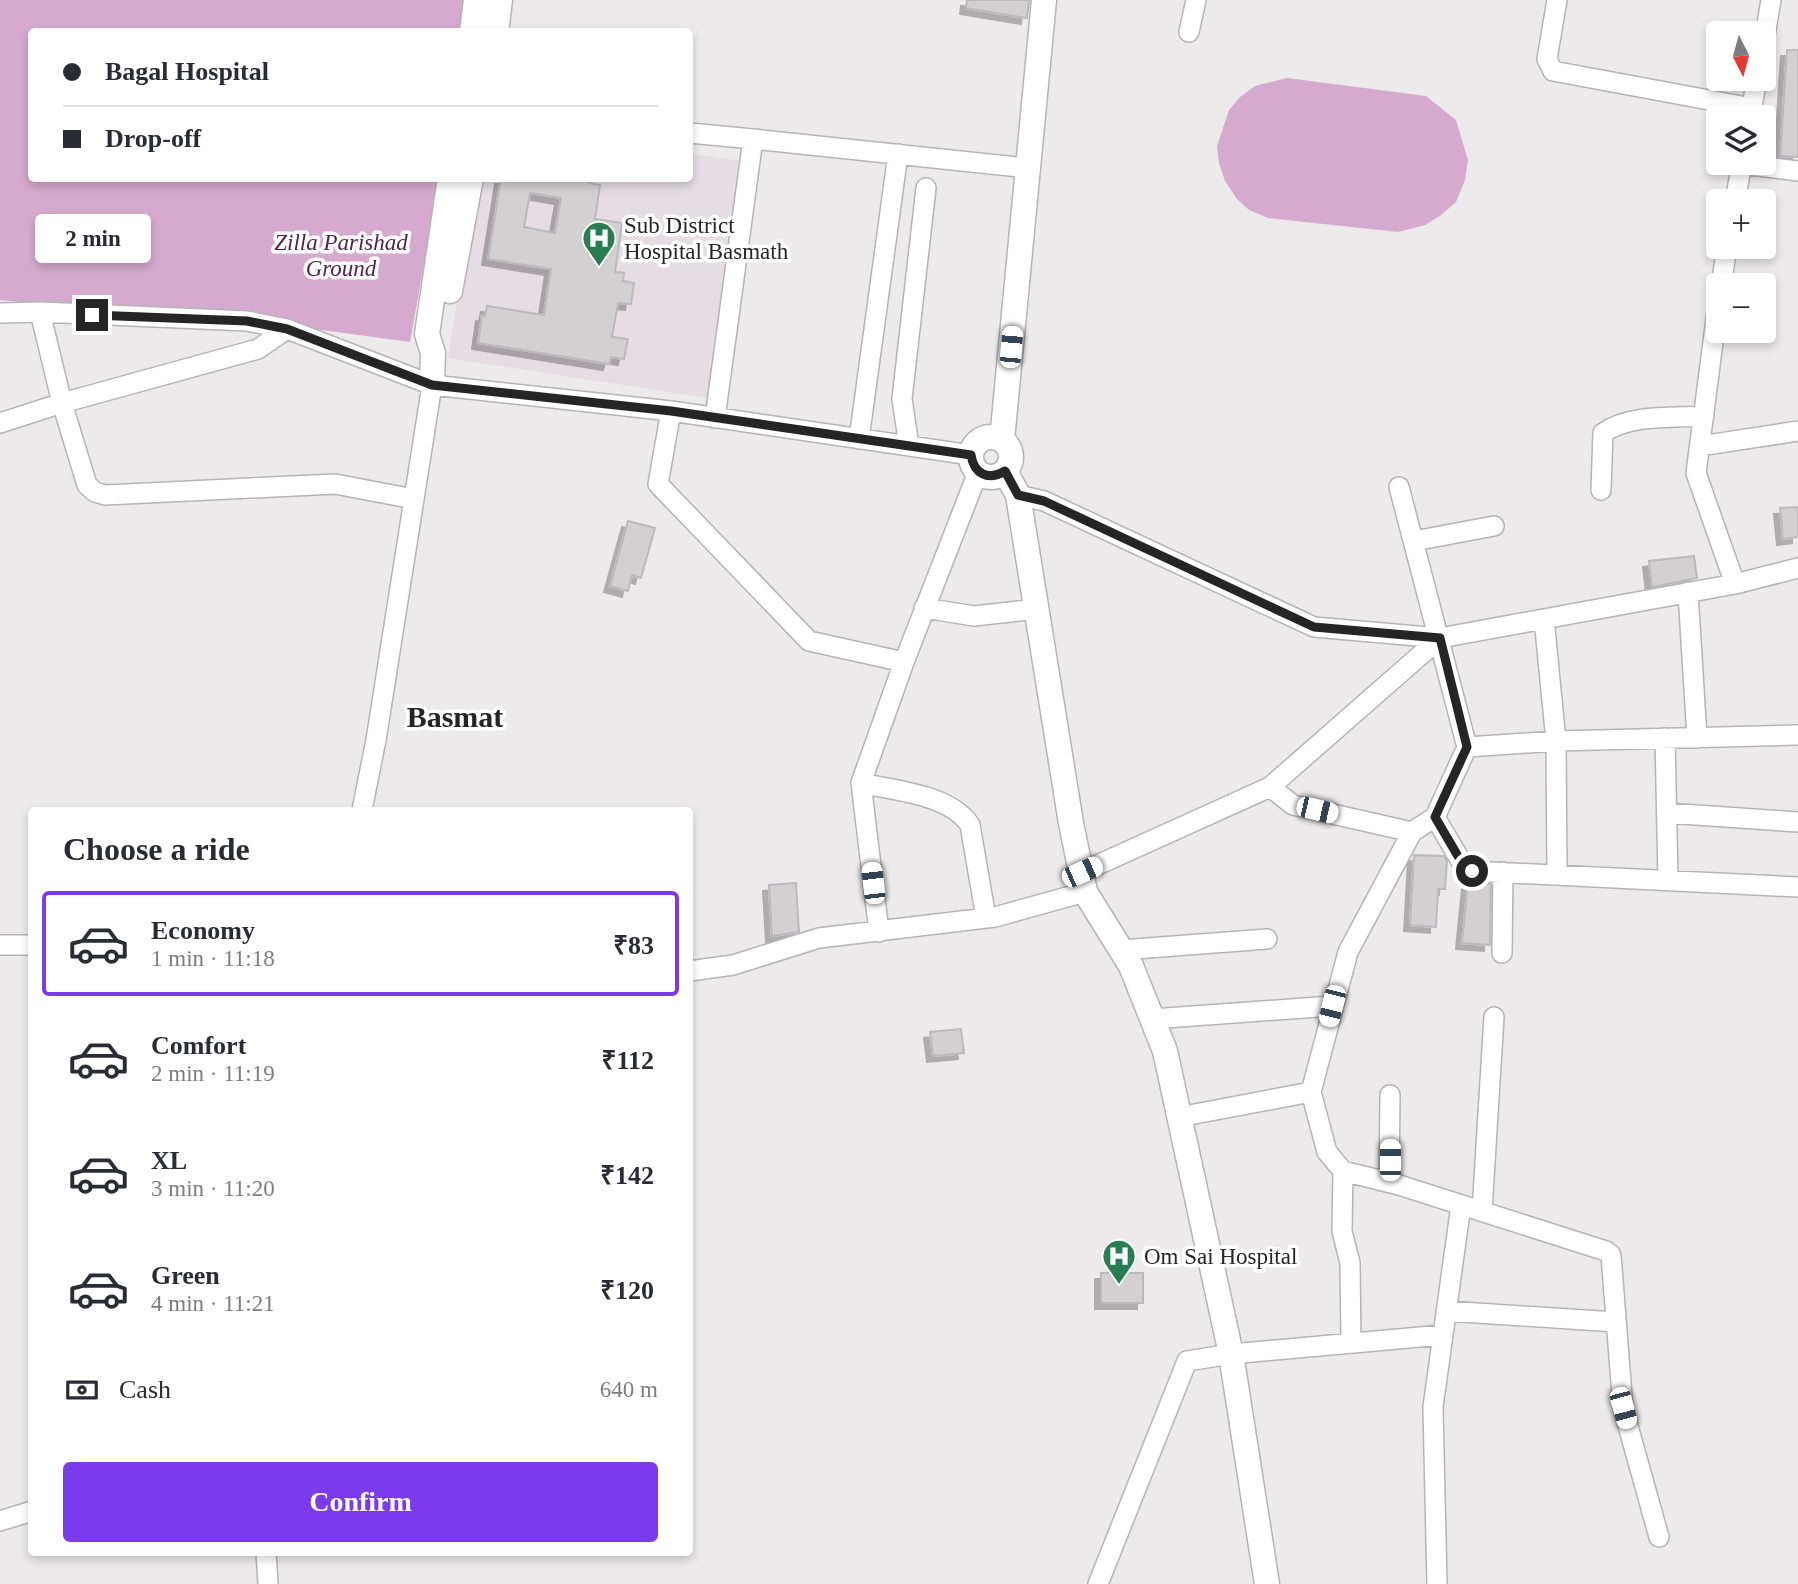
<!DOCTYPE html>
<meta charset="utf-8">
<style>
:root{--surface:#fff;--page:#f2f2f3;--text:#2b2b33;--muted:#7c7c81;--line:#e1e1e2;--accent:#7c3aed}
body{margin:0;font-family:"Times New Roman",serif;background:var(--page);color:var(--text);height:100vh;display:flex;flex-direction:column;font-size:26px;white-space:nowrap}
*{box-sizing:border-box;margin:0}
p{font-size:23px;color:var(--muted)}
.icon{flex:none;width:38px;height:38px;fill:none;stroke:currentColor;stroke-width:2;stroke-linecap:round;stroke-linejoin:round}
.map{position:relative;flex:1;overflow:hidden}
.details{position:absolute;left:28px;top:807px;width:665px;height:749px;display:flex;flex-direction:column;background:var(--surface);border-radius:7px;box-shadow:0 4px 10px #0003}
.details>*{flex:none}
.guide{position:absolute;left:28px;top:28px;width:665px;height:154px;border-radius:7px;box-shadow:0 4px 10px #0003;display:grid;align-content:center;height:154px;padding:0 35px;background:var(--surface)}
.needle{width:46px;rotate:174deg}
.tools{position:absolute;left:1706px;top:21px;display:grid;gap:14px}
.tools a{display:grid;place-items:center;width:70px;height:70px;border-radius:7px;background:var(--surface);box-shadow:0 4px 10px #0003;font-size:35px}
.end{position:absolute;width:32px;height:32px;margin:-16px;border:9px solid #262526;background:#fff;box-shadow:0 0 0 4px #fff}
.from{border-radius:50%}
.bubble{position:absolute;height:49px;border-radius:7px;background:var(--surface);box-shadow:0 4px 10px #0003;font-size:23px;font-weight:700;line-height:49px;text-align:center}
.car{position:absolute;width:21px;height:42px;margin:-21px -10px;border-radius:9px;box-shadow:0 0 5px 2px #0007;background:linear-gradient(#fff 24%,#345 0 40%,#fff 0 76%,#345 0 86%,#fff 0)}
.guide b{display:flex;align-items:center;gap:24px;height:66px;font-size:26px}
.guide b+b{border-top:2px solid var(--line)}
.guide i{width:18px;height:18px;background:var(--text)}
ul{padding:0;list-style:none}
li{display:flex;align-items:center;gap:21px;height:105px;margin:0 14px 10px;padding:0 21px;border:4px solid transparent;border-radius:7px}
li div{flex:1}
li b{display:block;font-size:26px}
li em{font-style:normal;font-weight:700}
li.current{border-color:var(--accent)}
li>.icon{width:63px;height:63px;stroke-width:1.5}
h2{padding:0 35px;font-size:32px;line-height:84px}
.pay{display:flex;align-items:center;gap:18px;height:77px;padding:0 35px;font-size:26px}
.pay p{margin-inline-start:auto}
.primary-button{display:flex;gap:14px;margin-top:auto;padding:14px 35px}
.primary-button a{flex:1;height:80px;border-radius:7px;background:var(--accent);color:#fff;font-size:28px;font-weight:700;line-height:80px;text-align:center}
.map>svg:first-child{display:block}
.built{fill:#e5dce4}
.green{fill:#d5aace}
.building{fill:#d3d0d2;stroke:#bcb9bc;stroke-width:2;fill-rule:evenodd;filter:url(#shadow)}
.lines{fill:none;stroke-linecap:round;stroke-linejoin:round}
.minor-casing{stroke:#b6b3b6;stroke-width:22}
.major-casing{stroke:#b6b3b6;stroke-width:27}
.minor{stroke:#fff;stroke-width:19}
.major{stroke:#fff;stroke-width:24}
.route{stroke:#262526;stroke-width:9}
.labels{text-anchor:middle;stroke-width:7;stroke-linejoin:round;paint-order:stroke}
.poi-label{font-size:23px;fill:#262526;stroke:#fff;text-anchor:start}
.park-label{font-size:23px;font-style:italic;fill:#531e4e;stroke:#fff}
.district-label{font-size:30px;font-weight:bold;fill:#262526;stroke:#fff}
</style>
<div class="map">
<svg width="1798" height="1584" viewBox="0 0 1798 1584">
<defs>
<filter id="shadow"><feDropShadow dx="-6" dy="6" stdDeviation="0" flood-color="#0004"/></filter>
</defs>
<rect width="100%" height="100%" fill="#edeaec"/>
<!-- built -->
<path class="built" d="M690 154 750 162 715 399 448 358 477 179 690 178Z"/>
<!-- green -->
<path class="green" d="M0 0H469L465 31 32 32V178L439 179 410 342 292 326 0 300Z
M1287 78 1426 96 1456 120 1468 160 1465 180 1456 202 1440 216 1425 225 1398 232 1268 218 1249 210 1237 199 1225 181 1219 163 1217 146 1229 110 1240 97 1255 86Z"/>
<!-- building -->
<path class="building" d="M967 0H1029L1027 18 966 8Z
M1787 50H1798V157L1780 156Z
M501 178H588V183L600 185 595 219 622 223 615 272 624 273 623 281 634 283 631 304 618 303 612 337 628 339 624 359 611 357 609 364 478 343 482 315 485 316 487 306 544 315 551 269 488 259ZM530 193 561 198 555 233 524 227Z
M1798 507V537L1783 539 1780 508Z
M628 521 655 528 641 578 632 575 628 591 610 586Z
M1694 556 1697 578 1652 587 1649 561Z
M1414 855 1444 856 1447 861 1445 889H1438L1436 927 1410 925Z
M1468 882 1491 884 1490 945 1462 943Z
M796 883 799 932 772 936 769 885Z
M961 1029 964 1053 933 1056 930 1032Z
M1101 1273H1143V1303H1101Z"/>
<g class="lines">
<defs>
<path id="minor" d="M1557 0 1547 59 1553 71 1752 108
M1189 32 1196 0
M1764 41 1771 0
M1750 117 1757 79
M690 133 753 139 715 418
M753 139 1028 168
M1742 164 1798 171
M1735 201 1742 163
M1721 285 1727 247
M1718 304 1696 473 1735 584 1798 568
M40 312 62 403 87 485 95 492 105 495 335 484 414 499
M0 313 40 312 247 321 287 329
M671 411 658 484 809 641 904 662 861 783 879 932
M0 423 62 403 258 349 287 329 432 385 671 411 971 455
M859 439 898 154
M909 446 902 399 926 188
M1700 446 1798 431
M1399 487 1467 747 1435 817 1412 832 1348 952 1311 1092 1327 1152 1343 1171 1399 1185 1606 1251 1611 1255 1623 1408 1659 1537
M1601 490 1603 433C1631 414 1671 418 1704 416
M1018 495 1044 501 1314 627 1440 638 1735 584
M1414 541 1494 526
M1688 592 1697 738
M924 608 974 616 1037 609
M1544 619 1556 741 1557 874
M904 662 978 472
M1665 738 1668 880
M1467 747 1556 741 1798 735
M861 783C896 791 949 794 970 825L986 918
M1270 787 1293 805 1412 832
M362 810 376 740 432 385
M1667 813 1798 822
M1435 817 1462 863 1472 871 1798 887
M1082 872 1270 787 1440 638
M0 945H32
M1121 950 1267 939
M1502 953 1503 872
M690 971 733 965 819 938 995 917 1085 892
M1152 1019 1332 1006
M1179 1117 1311 1092
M1343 1171 1342 1231 1350 1263 1351 1343
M1389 1182 1390 1095
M1482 1211 1494 1017
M1446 1311 1616 1322
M0 1521 32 1511
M266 1552 268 1584
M1098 1584 1187 1361 1231 1354 1442 1335
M1437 1584 1433 1407 1461 1205"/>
<path id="major" d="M472 32 476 0
M496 32 500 0
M450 291 471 178
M432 385 433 353 427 334 450 178
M971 457a20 20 0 1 1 40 0a20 20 0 1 1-40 0Z
M1002 440 1044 0
M1005 471 1018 495 1071 823 1085 892 1131 966 1165 1051 1231 1354 1267 1584"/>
</defs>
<!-- minor casing -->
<use href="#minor" class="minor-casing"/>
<!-- major casing -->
<use href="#major" class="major-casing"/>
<!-- minor -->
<use href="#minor" class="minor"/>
<!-- major -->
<use href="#major" class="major"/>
</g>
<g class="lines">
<!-- route -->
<path class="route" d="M92 315 247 321 287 329 432 385 671 411 971 455C974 474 988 481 1005 471L1018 495 1044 501 1314 627 1440 638 1467 747 1435 817 1462 863 1472 871"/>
</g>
<!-- icons -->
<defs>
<symbol id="hospital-pin" viewBox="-11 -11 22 30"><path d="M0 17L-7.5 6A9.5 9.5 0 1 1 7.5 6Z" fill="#287e51" stroke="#fff"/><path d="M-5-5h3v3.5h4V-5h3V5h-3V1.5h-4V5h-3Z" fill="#fff"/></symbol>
</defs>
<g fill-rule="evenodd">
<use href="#hospital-pin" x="580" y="219" width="38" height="52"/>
<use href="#hospital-pin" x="1100" y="1237" width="38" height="52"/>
</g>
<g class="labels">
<!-- poi labels -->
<g class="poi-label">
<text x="624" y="233">Sub District<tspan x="624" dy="26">Hospital Basmath</tspan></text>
<text x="1144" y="1264">Om Sai Hospital</text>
</g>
<!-- park labels -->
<g class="park-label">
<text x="341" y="250">Zilla Parishad<tspan x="341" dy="26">Ground</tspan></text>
</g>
<!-- district labels -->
<g class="district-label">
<text x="455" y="727">Basmat</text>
</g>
</g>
</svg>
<div class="tools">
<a><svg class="needle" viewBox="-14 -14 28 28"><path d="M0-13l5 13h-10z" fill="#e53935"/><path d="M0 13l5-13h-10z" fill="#7c7c81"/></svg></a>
<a><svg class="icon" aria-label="layers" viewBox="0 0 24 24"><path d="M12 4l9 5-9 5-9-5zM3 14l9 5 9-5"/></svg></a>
<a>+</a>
<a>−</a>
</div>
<i class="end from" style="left:1472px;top:871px"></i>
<i class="end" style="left:92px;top:315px"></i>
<div class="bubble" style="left:35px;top:214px;width:116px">2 min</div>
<i class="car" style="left:1011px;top:347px;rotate:5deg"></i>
<i class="car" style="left:1317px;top:810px;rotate:103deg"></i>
<i class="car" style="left:1082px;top:872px;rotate:66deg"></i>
<i class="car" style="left:873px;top:883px;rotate:353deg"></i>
<i class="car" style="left:1332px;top:1006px;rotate:194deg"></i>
<i class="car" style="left:1390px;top:1160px;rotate:0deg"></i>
<i class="car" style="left:1623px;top:1408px;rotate:165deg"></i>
<div class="guide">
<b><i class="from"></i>Bagal Hospital</b>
<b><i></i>Drop-off</b>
</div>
<section class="details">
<h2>Choose a ride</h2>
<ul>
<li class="current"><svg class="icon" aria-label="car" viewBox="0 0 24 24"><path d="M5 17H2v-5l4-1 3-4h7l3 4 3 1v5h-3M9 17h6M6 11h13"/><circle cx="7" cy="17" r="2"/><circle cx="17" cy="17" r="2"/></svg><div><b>Economy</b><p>1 min · 11:18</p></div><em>₹83</em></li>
<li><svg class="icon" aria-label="car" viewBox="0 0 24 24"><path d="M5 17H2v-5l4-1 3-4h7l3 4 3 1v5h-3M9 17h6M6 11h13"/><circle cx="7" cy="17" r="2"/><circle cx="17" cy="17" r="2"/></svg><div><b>Comfort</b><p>2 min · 11:19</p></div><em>₹112</em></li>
<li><svg class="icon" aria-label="car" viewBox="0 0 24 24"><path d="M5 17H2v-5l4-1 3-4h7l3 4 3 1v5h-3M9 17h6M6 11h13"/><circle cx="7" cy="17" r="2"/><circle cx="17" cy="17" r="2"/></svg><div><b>XL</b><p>3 min · 11:20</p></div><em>₹142</em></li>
<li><svg class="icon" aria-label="car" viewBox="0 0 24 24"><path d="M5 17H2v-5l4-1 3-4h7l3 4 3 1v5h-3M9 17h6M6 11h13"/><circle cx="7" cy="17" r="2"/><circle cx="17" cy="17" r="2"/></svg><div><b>Green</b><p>4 min · 11:21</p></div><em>₹120</em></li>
</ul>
<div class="pay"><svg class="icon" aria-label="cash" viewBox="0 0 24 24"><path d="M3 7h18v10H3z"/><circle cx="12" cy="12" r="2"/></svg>Cash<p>640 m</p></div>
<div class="primary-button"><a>Confirm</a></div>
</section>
</div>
